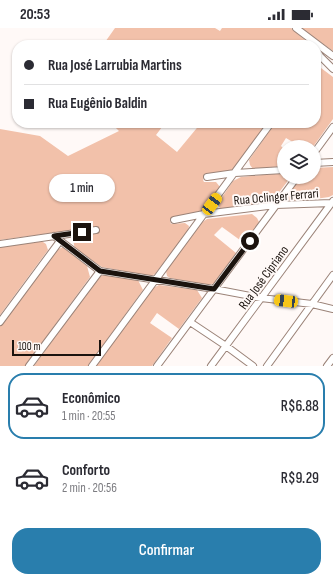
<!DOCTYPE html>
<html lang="pt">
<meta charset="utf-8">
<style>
:root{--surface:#fff;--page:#f7f7f7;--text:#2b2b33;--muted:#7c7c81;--line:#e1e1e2;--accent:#297ead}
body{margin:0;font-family:"Sofia Sans Condensed",sans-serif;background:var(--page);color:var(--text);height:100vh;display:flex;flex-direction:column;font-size:15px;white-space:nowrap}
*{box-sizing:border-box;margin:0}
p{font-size:13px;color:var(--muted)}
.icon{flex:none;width:22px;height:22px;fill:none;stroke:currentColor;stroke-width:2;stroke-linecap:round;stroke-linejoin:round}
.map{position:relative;height:338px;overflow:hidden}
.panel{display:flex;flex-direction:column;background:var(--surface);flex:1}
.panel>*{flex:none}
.banner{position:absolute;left:12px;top:12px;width:309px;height:88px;border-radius:16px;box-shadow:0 1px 3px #0004;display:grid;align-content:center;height:88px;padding:0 12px;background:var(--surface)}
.tools{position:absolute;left:277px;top:112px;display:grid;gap:8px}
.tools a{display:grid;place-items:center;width:44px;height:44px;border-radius:50%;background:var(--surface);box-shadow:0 1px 3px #0004;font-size:20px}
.scale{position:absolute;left:12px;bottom:10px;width:89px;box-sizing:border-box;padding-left:4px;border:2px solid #1b130e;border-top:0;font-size:11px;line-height:14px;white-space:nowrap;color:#1b130e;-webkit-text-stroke:3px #fff9f7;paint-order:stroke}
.end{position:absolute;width:18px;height:18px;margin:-9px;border:5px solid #1b130e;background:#fff;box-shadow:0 0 0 2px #fff}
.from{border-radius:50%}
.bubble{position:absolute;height:28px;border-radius:14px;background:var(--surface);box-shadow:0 1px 3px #0004;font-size:13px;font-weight:600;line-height:28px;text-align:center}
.car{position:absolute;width:12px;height:24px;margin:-12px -6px;border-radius:5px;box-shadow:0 0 3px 1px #0007;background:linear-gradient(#f5c518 24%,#345 0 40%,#f5c518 0 76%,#345 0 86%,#f5c518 0)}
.banner b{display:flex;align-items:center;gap:14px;height:38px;font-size:15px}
.banner b+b{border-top:1px solid var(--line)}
.banner i{width:10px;height:10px;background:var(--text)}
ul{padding:7px 0 0;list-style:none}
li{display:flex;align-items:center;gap:12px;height:66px;margin:0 8px 6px;padding:0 4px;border:2px solid transparent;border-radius:16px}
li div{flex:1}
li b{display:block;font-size:15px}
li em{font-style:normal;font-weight:600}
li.selected{border-color:var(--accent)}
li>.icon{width:36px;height:36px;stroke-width:1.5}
.cta{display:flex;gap:8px;margin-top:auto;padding:8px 12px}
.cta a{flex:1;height:46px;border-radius:16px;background:var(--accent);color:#fff;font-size:16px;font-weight:600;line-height:46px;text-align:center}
.status{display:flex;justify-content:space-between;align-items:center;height:28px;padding:0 20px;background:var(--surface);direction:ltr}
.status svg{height:11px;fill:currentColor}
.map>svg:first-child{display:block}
.green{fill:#f2c1aa}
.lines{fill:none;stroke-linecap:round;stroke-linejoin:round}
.minor-casing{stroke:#9b8378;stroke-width:8}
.minor{stroke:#fff;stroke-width:6}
.route{stroke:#1b130e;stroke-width:5}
.labels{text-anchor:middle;stroke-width:4;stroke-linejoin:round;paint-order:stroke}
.street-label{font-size:13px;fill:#1b130e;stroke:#fff9f7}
</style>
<div class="status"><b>20:53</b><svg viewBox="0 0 49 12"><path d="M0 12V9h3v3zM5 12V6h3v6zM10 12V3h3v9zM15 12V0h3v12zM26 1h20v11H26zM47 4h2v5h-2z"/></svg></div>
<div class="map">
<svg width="333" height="338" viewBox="0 0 333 338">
<rect width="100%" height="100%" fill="#fff9f7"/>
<!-- green -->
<path class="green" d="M115 0H215L220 3 222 0H291L305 12 304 17H103Z
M301 0H333V23Z
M321 40 333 49V91L313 119H301L286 110 281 118 284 121V138L253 141 250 137 249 132 275 95H316V41Z
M115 95H165L156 107 177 124 201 95H267L233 141 229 144 204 148 203 152 204 154H216L220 159 204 182 199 186 171 191 170 193 171 196 185 195 189 198 188 203 155 246 151 248 102 239 75 221 73 212 76 208 96 205 98 204 96 199 0 212V101L40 108 68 128 119 103 113 97Z
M333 139V167L329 169 294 174 289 172 288 167 300 149H314V140Z
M283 145 284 146V149L290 150 271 175 222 182 219 179 218 175 233 153 241 149Z
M252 186 257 190 259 194 244 215 222 199 214 207 236 225 215 255 208 257 170 250 167 248 166 243 201 195 207 191Z
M40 212 46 216 48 222 0 287V219Z
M63 219 87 238 90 249 25 338H0V298L55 223Z
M104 247 138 252 143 262 88 338H34L98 249Z
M159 257 197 262 202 270 179 301 157 285 150 295 172 310 152 338H96L153 260Z"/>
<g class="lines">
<defs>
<path id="minor" d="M296 0 333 28
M316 21 320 28 333 41
M314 125 333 99
M314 135 333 134
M207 149 235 145 284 142
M174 192 204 186 276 177 331 175
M54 208 100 243 214 261 261 270 312 276 333 281
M0 216 96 202
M0 294 60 213
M190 294 226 318 253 338
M29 338 100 243
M92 338 271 95
M157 338 297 149
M211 338 333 173
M267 338 333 247
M327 338 333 330"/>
</defs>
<!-- minor casing -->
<use href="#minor" class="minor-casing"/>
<!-- minor -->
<use href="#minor" class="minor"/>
</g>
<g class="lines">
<!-- route -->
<path class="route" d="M82 204 54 208 100 243 214 261 250 213"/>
</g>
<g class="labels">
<!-- street labels -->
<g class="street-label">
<text transform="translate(276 168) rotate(-5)" y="5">Rua Oclinger Ferrari</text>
<text transform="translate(263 249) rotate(-54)" y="5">Rua José Cipriano</text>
</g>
</g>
</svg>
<div class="tools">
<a><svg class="icon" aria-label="layers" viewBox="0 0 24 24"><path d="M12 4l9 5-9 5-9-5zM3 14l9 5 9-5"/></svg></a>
</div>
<div class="scale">100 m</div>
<i class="end from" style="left:250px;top:213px"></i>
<i class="end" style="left:82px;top:204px"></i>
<div class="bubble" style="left:49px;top:146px;width:66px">1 min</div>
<i class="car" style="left:212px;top:176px;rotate:37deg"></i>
<i class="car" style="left:286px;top:273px;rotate:277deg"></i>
<div class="banner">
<b><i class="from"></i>Rua José Larrubia Martins</b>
<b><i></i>Rua Eugênio Baldin</b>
</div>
</div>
<section class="panel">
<ul>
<li class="selected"><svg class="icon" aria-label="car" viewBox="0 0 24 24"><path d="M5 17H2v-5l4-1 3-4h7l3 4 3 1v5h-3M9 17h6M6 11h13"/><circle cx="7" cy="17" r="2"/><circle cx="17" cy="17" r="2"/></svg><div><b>Econômico</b><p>1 min · 20:55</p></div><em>R$6.88</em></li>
<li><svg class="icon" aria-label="car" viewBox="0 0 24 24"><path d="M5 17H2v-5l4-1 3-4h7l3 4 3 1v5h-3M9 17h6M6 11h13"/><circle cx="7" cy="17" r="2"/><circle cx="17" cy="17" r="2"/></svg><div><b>Conforto</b><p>2 min · 20:56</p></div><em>R$9.29</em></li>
</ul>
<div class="cta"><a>Confirmar</a></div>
</section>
